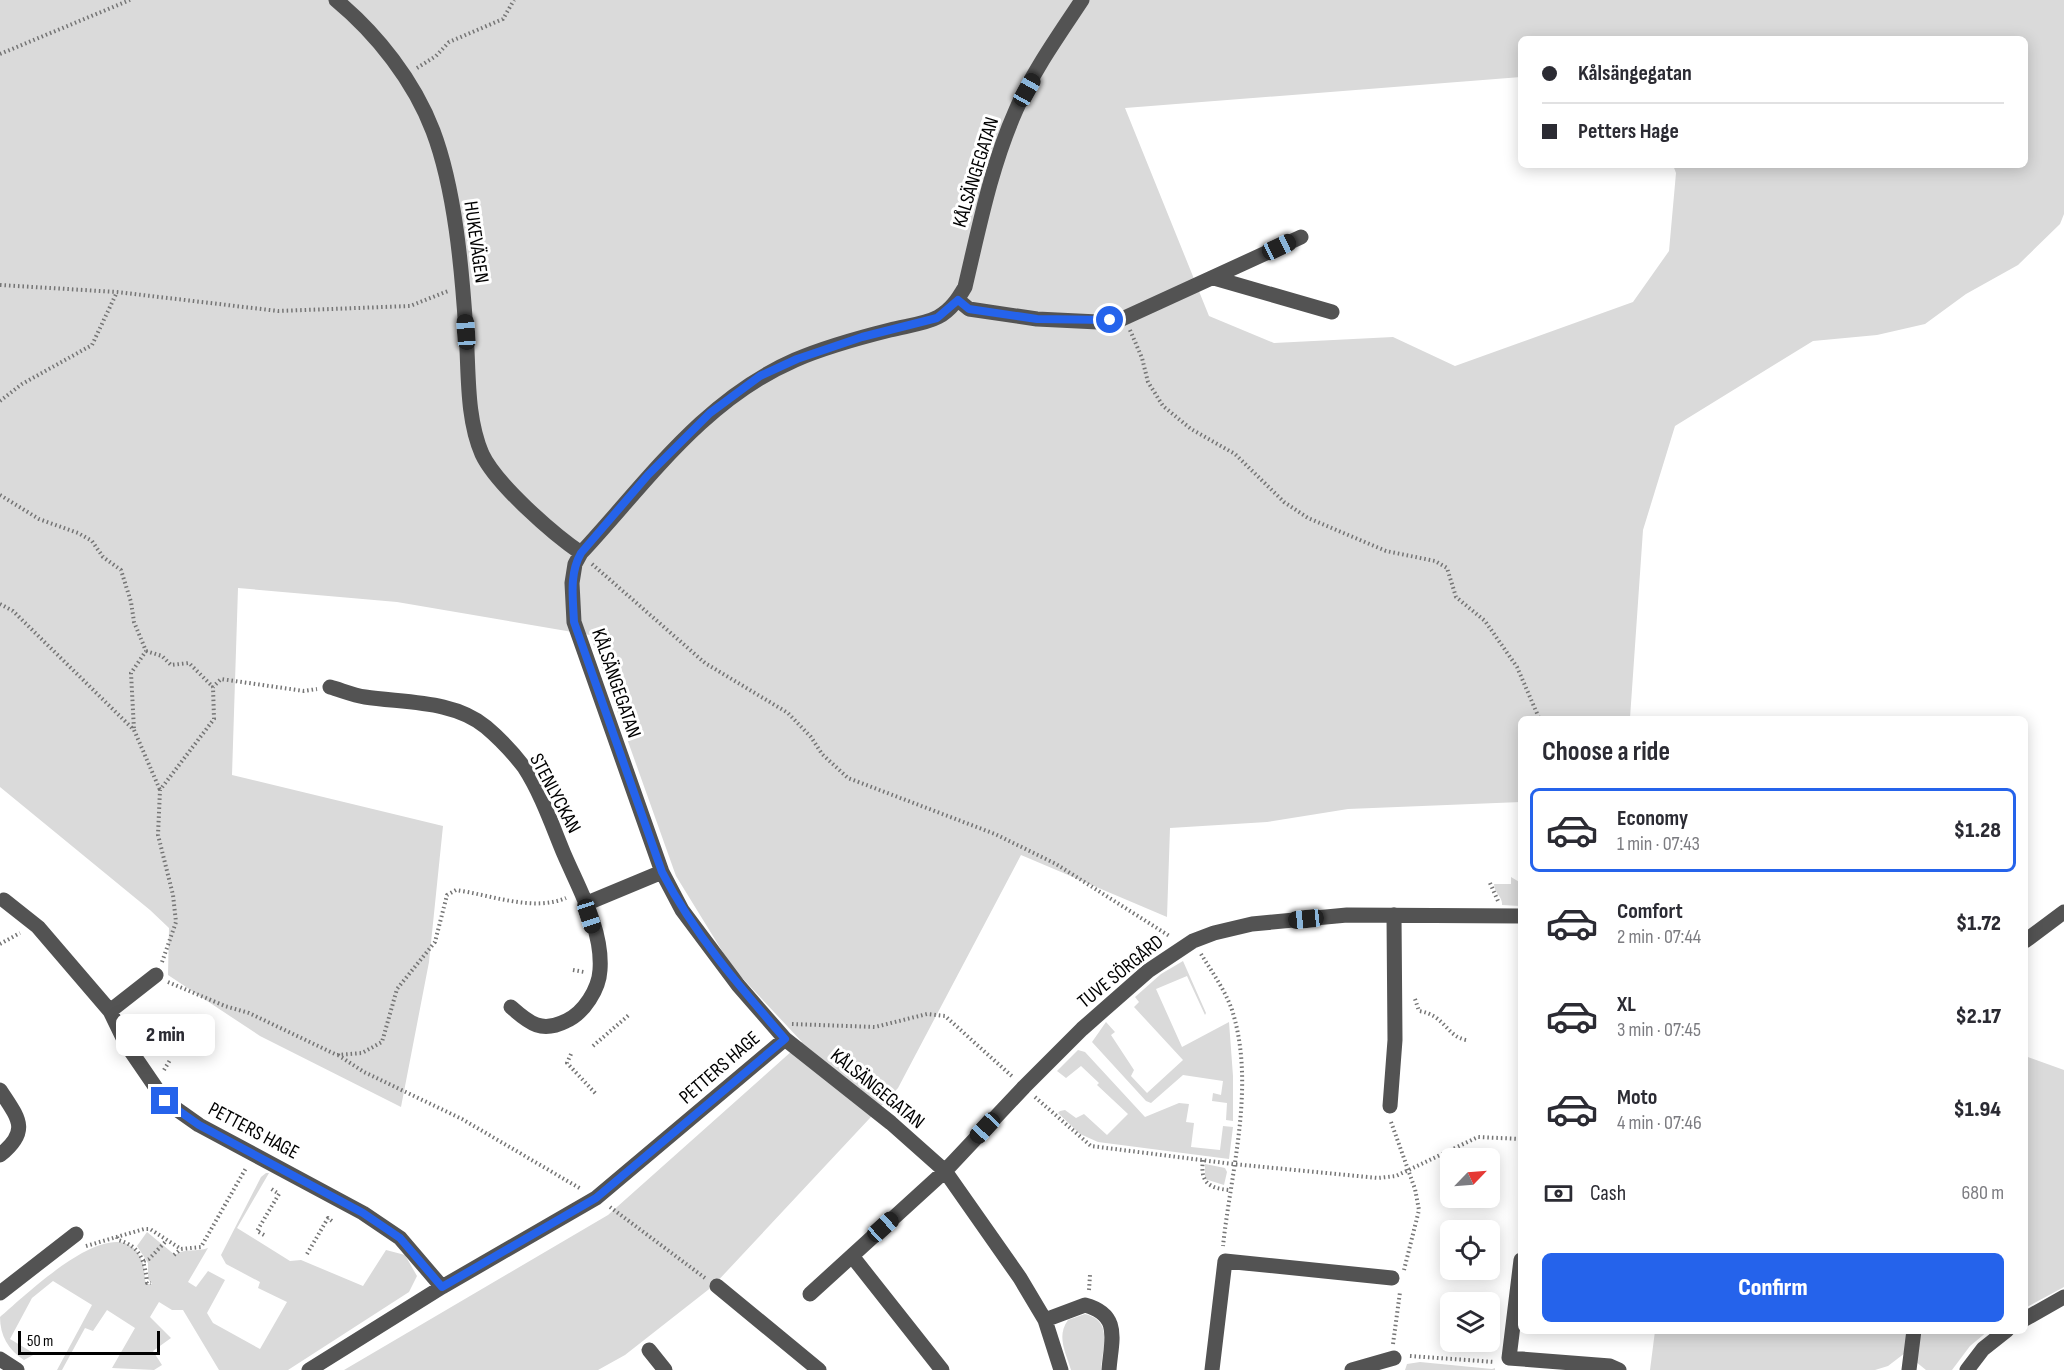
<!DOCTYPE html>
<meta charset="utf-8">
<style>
:root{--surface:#fff;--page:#f7f7f7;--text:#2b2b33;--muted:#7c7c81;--line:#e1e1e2;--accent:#2563eb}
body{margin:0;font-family:"Sofia Sans Condensed",sans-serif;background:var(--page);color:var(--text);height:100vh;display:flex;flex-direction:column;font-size:22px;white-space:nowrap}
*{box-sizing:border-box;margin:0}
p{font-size:20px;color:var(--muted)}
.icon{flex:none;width:33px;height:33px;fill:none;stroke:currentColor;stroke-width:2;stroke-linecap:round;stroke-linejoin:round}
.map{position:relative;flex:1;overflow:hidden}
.panel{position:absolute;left:1518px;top:716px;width:510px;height:618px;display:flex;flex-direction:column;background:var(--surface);border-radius:9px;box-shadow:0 3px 15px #0003}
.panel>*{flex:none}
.top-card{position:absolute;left:1518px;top:36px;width:510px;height:132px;border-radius:9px;box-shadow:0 3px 15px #0003;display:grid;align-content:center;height:132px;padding:0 24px;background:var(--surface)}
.needle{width:39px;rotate:65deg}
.controls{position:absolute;left:1440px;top:1148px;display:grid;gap:12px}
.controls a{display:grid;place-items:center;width:60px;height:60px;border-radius:9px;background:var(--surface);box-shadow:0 3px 15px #0003;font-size:30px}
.scale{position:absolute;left:18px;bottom:15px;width:142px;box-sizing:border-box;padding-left:6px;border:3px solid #000;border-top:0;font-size:16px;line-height:21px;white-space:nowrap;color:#000;-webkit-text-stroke:4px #fff;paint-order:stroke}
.end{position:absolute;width:27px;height:27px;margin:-14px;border:8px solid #2563eb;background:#fff;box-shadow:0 0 0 3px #fff}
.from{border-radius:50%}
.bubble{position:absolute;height:42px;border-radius:9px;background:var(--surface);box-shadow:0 3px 15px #0003;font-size:20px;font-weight:800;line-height:42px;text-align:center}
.car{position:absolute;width:18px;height:36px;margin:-18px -9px;border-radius:8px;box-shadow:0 0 4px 2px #0007;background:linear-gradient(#222 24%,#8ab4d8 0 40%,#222 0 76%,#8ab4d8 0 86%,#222 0)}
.top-card b{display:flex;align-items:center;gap:21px;height:57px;font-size:22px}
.top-card b+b{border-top:2px solid var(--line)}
.top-card i{width:15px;height:15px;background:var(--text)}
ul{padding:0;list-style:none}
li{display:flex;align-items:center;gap:18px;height:84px;margin:0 12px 9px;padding:0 12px;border:3px solid transparent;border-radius:9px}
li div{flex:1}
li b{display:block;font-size:22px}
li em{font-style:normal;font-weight:800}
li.selected{border-color:var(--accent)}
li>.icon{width:54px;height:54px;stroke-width:1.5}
h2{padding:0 24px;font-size:27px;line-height:72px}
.pay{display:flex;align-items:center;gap:15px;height:66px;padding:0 24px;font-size:22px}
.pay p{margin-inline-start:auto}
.button{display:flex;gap:12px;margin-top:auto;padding:12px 24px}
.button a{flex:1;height:69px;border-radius:9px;background:var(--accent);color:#fff;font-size:24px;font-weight:800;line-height:69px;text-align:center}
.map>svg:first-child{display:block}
.green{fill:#dadada;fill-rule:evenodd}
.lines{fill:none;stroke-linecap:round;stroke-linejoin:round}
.path{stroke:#757575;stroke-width:4;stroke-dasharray:1.5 3;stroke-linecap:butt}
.minor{stroke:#535353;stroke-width:15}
.route{stroke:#2563eb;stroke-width:8}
.labels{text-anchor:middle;stroke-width:6;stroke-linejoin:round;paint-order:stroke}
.street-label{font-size:20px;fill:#000;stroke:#fff}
</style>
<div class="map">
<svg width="2064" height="1370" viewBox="0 0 2064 1370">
<rect width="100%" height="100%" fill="#fff"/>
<!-- green -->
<path class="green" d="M0 0H2064V214L2060 224 2018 265 1966 294 1925 324 1877 335 1813 341 1675 426 1643 530 1630 718H1521V802L1348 809 1267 822 1170 828 1167 917 1021 855 898 1088 713 1286 625 1355 598 1370H344L608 1215 802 1042 732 967 676 876 590 635 397 602 238 588 232 775 443 826 429 962 401 1107 260 1036 168 975 169 928 150 910 0 787ZM1521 39H2025V165H1673L1676 173 1669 251 1633 302 1455 366 1393 337 1274 343 1209 316 1125 108 1521 77Z
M1511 877 1521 883 1520 906 1502 905C1503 897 1494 893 1494 884H1511Z
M1183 961 1206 1013 1205 1015 1187 976 1156 989 1182 1047 1229 1022 1233 1076V1121L1226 1120 1227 1103 1212 1101 1213 1093 1221 1095 1223 1081 1183 1075 1151 1103 1146 1101 1092 1042 1106 1022 1115 1032 1111 1035 1134 1070 1131 1076 1147 1093 1183 1060 1134 1007 1139 1002 1135 997 1161 974Z
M1078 1050 1085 1052 1145 1117 1179 1103 1189 1104 1186 1122 1194 1123 1191 1147 1220 1150 1223 1126 1233 1127 1229 1159 1098 1142 1080 1134 1058 1113 1060 1111 1065 1110 1076 1118 1084 1114 1107 1135 1128 1114 1097 1085 1099 1083 1081 1066 1066 1078 1057 1071Z
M2025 1056 2064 1070V1287L2025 1308Z
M1205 1164 1225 1168 1227 1172 1224 1185 1205 1179Z
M266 1173H269L237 1228 290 1261 301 1260 363 1286 386 1250 405 1255 417 1276 409 1292 288 1370H219L183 1310H172L159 1302 150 1317 171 1338 153 1351 162 1365 154 1370 112 1368 135 1328 107 1310 93 1331 85 1328 62 1370H57L92 1305 53 1281 32 1298 10 1339 35 1354 24 1360C8 1350 0 1335 0 1317 23 1298 119 1202 142 1261 145 1268 144 1277 146 1284H152L148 1279V1263L137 1246 147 1232 175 1255C184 1248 197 1252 208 1248L188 1282 196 1287 208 1271 225 1280 207 1313 213 1323 260 1349 287 1302 258 1288 260 1282 226 1264 221 1255 261 1177Z
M1085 1314C1114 1321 1102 1348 1101 1370H1071C1066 1353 1056 1336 1068 1320Z
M1655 1331H1988L1970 1346 1952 1370H1926L1905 1353 1888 1366 1875 1370H1650Z
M1420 1362 1492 1369 1495 1368V1370H1405L1407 1364Z"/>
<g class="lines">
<!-- path -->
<path class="path" d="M0 54 130 0
M417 68 436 56 449 42 503 19 514 0
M0 285 117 292 278 311 410 306 448 291
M1130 330 1142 358 1148 382 1163 406 1191 429 1235 454 1284 502 1308 518 1386 551 1435 561 1447 568 1456 597 1485 621 1517 667 1539 718
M0 401 22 384 92 345 117 292
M0 495 39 519 78 533 92 541 103 557 121 570 131 602 134 622 146 651 131 673 134 730
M592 564 705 663 788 713 811 737 822 754 848 778 995 834 1056 864 1171 937
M0 604 13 611 134 730 160 790
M146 651 162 656 171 665 189 663 213 687
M1490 883 1498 901
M0 944 20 933
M1201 954C1212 972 1225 990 1232 1010 1256 1085 1231 1170 1223 1246
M162 962 176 922 173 895 158 835 160 790 214 719 213 687 221 679 304 691 317 689
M573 970 584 972
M168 982 225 1006 249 1013 337 1055 362 1053 382 1042 397 989 435 942 447 895 456 890C491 895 533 912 566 898
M1415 999 1419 1011C1445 1015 1446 1036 1466 1040
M792 1024 875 1027 927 1014 945 1016 1014 1078
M593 1046 630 1014
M571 1054 567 1063 596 1094
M338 1055 364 1072 462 1119 581 1189
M164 1070 170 1060
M1035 1097 1091 1146 1233 1164 1378 1178 1396 1176 1478 1137 1521 1139
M1391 1122 1415 1189 1419 1210 1404 1270
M1203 1160C1200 1182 1208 1188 1229 1190
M610 1207 705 1278
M264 1235 257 1231 279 1194 270 1188
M117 1237 118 1240C141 1246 145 1262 147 1283H151
M86 1246 144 1229H150L181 1249 201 1247 246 1168
M307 1254 328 1218 332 1221
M174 1255 181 1249
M144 1261 149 1259 166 1241
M1089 1290 1090 1275
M1393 1344 1400 1292
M1410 1356 1495 1362"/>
<!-- minor -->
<path class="minor" d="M336 0C377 34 414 81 433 131 455 189 462 270 466 332 469 372 466 417 482 454 496 484 553 534 581 553
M1214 278 1332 312
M958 300 969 309 1037 319 1098 322 1122 319 1301 237
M330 687C341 690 353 695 365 697 404 703 454 700 486 727 499 738 514 754 524 767 541 793 552 825 564 854 579 889 603 930 600 970 599 989 584 1013 566 1021 542 1033 530 1024 511 1007
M4 900 38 927 110 1011 126 1044 165 1101 199 1125 363 1213 400 1238 442 1287
M585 904 662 872
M2025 941 2064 912
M110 1011 156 975
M0 1090C18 1118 31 1130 0 1155
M1390 1106 1395 1040 1394 915
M852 1256 942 1370
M1521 1260 1509 1358 1610 1366 1619 1370
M717 1286 819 1370
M0 1293 76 1234
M810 1294 945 1171 1024 1087 1082 1029 1148 971 1193 941 1214 933 1252 924 1347 915 1521 916
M2025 1319 2064 1297
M1045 1320 1085 1305C1122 1315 1111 1341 1109 1370
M649 1350 665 1370
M0 1359 17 1370
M309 1370 442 1287 596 1198 785 1039
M1061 1370 1045 1320 1020 1278 945 1171 891 1123 785 1039 738 985 682 910 662 872 574 622 572 583 575 564 581 553C647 482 703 400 795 360 825 347 858 338 890 330 905 326 925 324 938 317 951 310 958 299 965 287 979 228 991 166 1016 110 1033 71 1059 35 1082 0
M1212 1370 1225 1261 1392 1278
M1352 1370 1394 1358
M1909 1370 1914 1330
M1967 1370 1983 1349 2007 1330"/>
</g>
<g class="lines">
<!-- route -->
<path class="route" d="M165 1101 199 1125 363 1213 400 1238 442 1287 596 1198 785 1039C739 986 694 934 662 872L574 622C573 598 569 574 581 553L648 475 710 413 760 376 797 359 862 337 937 318 958 300 969 309 1037 319 1110 320"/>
</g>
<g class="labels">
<!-- street labels -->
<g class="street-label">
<text transform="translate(975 172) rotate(-73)" y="7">KÅLSÄNGEGATAN</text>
<text transform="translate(477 242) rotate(82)" y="7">HUKEVÄGEN</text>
<text transform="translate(617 683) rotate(71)" y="7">KÅLSÄNGEGATAN</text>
<text transform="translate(556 793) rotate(62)" y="7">STENLYCKAN</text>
<text transform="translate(1120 971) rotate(-39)" y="7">TUVE SÖRGÅRD</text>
<text transform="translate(719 1067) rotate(-41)" y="7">PETTERS HAGE</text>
<text transform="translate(878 1088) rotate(39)" y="7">KÅLSÄNGEGATAN</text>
<text transform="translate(254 1130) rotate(28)" y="7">PETTERS HAGE</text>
</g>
</g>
</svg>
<div class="controls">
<a><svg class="needle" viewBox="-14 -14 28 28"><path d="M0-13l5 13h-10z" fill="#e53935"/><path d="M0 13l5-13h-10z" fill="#7c7c81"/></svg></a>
<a><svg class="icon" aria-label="locate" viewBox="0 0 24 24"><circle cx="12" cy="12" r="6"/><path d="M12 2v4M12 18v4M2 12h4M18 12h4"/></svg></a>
<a><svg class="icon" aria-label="layers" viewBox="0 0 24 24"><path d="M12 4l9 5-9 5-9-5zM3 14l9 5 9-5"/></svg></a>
</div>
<div class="scale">50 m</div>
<i class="end from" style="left:1110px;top:320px"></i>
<i class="end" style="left:165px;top:1101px"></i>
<div class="bubble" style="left:116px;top:1014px;width:99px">2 min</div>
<i class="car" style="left:1027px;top:90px;rotate:29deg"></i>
<i class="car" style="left:1279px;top:247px;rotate:65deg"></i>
<i class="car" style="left:466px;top:332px;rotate:356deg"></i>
<i class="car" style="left:589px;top:916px;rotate:162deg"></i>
<i class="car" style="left:1306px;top:919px;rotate:264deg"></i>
<i class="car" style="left:985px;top:1128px;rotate:223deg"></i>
<i class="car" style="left:883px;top:1227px;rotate:48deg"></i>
<div class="top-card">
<b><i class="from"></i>Kålsängegatan</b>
<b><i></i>Petters Hage</b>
</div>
<section class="panel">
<h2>Choose a ride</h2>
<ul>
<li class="selected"><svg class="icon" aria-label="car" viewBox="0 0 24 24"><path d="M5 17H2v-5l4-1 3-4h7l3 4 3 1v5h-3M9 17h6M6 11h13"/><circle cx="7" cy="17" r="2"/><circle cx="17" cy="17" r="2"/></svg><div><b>Economy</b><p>1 min · 07:43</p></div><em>$1.28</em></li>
<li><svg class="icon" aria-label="car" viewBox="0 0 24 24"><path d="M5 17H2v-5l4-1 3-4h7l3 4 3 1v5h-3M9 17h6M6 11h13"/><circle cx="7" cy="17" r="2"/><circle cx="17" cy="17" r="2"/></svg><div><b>Comfort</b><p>2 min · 07:44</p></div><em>$1.72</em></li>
<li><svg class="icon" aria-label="car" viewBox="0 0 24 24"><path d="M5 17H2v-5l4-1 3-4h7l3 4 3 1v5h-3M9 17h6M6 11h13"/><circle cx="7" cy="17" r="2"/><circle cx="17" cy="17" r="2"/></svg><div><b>XL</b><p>3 min · 07:45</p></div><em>$2.17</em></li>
<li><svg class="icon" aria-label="car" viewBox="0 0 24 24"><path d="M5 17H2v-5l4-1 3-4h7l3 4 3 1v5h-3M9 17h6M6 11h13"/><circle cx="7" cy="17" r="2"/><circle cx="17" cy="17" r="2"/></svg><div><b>Moto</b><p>4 min · 07:46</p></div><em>$1.94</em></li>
</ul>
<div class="pay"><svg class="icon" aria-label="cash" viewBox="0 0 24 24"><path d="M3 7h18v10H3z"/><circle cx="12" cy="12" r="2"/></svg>Cash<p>680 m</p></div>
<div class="button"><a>Confirm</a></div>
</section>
</div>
